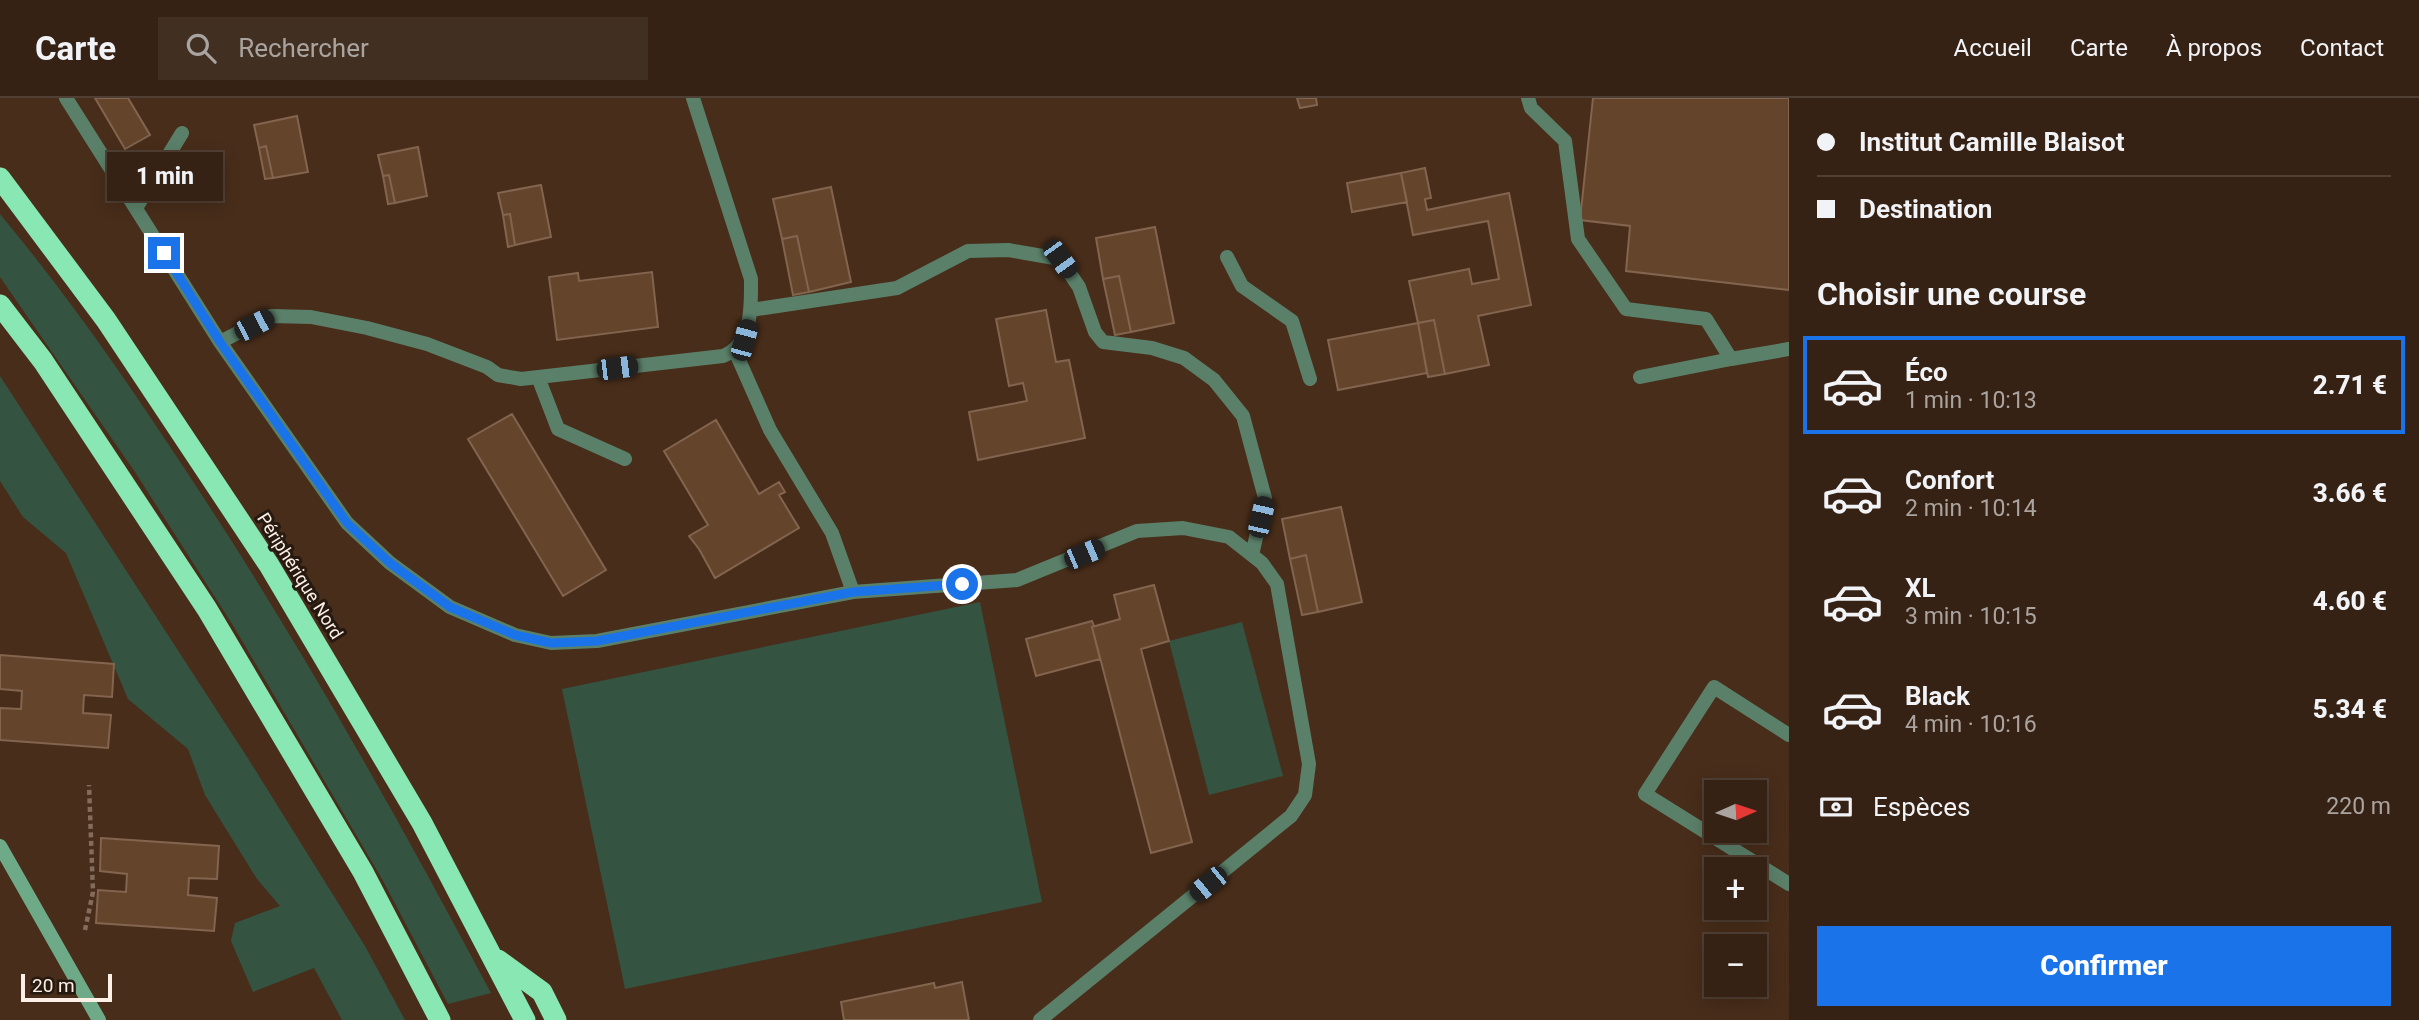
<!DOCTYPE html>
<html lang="fr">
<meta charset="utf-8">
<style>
:root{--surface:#362214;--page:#412f22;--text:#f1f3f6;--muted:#aaa4a0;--line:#503f34;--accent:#1a73e8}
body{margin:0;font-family:Roboto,sans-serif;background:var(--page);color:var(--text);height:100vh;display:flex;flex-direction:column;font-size:26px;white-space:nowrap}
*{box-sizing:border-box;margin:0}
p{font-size:23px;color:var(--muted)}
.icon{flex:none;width:38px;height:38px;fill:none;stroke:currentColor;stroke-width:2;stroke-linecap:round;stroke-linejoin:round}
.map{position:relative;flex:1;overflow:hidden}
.details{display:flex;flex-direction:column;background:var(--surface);width:630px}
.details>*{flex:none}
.hud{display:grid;align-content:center;height:154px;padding:0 28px;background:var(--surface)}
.needle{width:46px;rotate:87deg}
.tools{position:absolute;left:1704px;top:682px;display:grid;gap:14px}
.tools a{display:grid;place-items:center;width:63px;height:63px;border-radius:0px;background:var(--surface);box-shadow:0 4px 18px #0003,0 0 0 2px var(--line);font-size:35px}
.scale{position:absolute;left:21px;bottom:18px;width:91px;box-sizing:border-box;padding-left:7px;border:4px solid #fef0e7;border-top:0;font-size:19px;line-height:24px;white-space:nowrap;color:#fef0e7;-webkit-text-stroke:5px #251910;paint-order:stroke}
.end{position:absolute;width:32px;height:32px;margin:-16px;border:9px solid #1a73e8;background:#fff;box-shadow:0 0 0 4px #fff}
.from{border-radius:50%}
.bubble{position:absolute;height:49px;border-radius:0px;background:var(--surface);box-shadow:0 4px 18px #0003,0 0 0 2px var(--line);font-size:23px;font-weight:800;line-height:49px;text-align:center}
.car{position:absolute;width:21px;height:42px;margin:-21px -10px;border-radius:9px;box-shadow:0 0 5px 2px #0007;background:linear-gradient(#222 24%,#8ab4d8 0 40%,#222 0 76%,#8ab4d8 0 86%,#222 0)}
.hud b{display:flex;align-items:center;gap:24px;height:66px;font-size:26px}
.hud b+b{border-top:2px solid var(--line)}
.hud i{width:18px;height:18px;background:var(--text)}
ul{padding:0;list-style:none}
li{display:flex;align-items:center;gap:21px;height:98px;margin:0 14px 10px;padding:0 14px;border:4px solid transparent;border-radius:0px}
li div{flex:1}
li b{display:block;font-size:26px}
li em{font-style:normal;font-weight:800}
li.selected{border-color:var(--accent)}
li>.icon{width:63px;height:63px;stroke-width:1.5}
h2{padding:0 28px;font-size:32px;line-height:84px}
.pay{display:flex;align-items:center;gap:18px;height:77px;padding:0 28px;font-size:26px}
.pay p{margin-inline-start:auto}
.primary-button{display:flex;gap:14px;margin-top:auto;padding:14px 28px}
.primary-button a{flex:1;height:80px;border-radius:0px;background:var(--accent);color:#fff;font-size:28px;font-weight:800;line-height:80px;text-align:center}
header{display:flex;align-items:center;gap:42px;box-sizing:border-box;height:98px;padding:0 35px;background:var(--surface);border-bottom:2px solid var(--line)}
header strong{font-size:33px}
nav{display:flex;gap:38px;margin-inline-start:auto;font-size:24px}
.search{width:490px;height:63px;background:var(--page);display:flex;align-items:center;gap:18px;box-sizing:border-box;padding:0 24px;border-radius:0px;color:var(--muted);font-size:26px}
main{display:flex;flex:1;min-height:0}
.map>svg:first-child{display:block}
.green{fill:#355341}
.building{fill:#65442c;stroke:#82644f;stroke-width:2}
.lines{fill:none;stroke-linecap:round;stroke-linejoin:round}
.path{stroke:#836c5c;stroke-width:4.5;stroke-dasharray:5 3.5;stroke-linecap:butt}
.lane{stroke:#5b806a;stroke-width:14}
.secondary{stroke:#6eaa87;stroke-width:14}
.highway{stroke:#88e7b2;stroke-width:21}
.route{stroke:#1a73e8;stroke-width:9}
.labels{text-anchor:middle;stroke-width:6;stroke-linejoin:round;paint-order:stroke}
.street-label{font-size:18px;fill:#fef0e7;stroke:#251910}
</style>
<header>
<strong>Carte</strong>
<div class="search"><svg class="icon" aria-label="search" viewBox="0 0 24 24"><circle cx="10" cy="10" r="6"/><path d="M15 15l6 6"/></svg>Rechercher</div>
<nav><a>Accueil</a><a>Carte</a><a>À propos</a><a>Contact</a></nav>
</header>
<main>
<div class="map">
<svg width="1789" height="922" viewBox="0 0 1789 922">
<rect width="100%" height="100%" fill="#482d1a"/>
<!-- green -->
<path class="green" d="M0 116C70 200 132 290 192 382 301 547 398 720 491 895L448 906 382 781 234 529 135 374 0 179Z
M0 278 249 662 365 848 405 922H342L314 870 253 894 231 843 235 825 280 808 257 781 205 697 188 651 128 601 66 455 23 419 0 383Z
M980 504 1042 804 625 891 562 591Z
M1242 524 1283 678 1209 697 1169 543Z"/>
<!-- building -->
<path class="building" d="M95 0H128L150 37 125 51Z
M1297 0H1316L1317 7 1300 10Z
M1593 0H1789V192L1626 173 1630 128 1580 122Z
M297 18 308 74 273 80 266 48 259 50 254 27Z
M266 48 273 80 265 81 259 50Z
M418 49 427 98 395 105 389 77 383 78 378 57Z
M1425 70 1431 100 1425 101 1427 112 1509 95 1531 207 1478 218 1489 267 1445 276 1434 222 1418 225 1409 183 1469 171 1472 186 1499 181 1488 123 1413 137 1401 75Z
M1401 75 1407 104 1352 114 1347 85Z
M389 77 395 105 388 106 383 78Z
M541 87 551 139 515 147 510 116 503 117 498 95Z
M831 89 851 184 809 194 797 138 782 141 773 101Z
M510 116 515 147 508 149 503 117Z
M1155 129 1174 225 1131 234 1119 178 1103 181 1096 140Z
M797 138 809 194 793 197 782 141Z
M652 174 658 229 557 242 549 179 578 175 579 183Z
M1119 178 1131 234 1115 237 1103 181Z
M1046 212 1056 264 1069 262 1085 340 978 362 969 314 1027 303 1023 285 1009 288 996 221Z
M1434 222 1445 276 1428 279 1418 225Z
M1418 225 1427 275 1338 292 1328 242Z
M512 316 606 472 563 498 468 341Z
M716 322 759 396 779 384 785 394 779 397 799 430 715 480 699 451 689 438 708 427 664 353Z
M1341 409 1362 504 1318 514 1306 457 1290 461 1282 421Z
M1306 457 1318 514 1302 517 1290 461Z
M1154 487 1169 543 1141 551 1192 744 1151 755 1092 529 1120 521 1114 497Z
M1092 523 1094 528 1092 529 1100 561 1036 578 1026 541Z
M0 557 114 566 112 599 84 597 83 615 111 617 108 650 0 642V610L21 611 22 593 0 591Z
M101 740 219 748 217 781 189 780 188 797 217 800 214 833 96 825 98 792 126 794 127 776 100 773Z
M962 884 969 922H844L841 904 934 885 935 890Z"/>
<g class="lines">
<!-- path -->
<path class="path" d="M85 832 93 794 89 687"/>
<!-- lane -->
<path class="lane" d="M66 0 220 244 271 218 311 219 367 230 427 246 487 269 498 277 521 281 723 258C753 246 751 209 751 181L693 0
M1528 0 1531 10 1565 43 1578 141 1626 211 1706 221 1731 261 1640 279
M136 110 182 35
M1227 159 1242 188 1292 223 1310 281
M751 212 897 190 968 153 1008 152 1060 161 1079 189 1095 234 1103 244 1152 250 1184 260 1214 282 1243 318 1265 400 1252 457
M220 244 347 425 390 465 450 509 515 537 551 545 597 543 853 494 832 435 770 332 735 253
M1731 261 1789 251
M538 279 558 331 625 361
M853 494 1017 482 1137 433 1183 430 1229 439 1262 465 1277 486 1309 666 1305 697 1291 718 1040 922
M1789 637 1714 589 1645 696 1789 786"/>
<!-- secondary -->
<path class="secondary" d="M0 748 99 922"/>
<!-- highway -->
<path class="highway" d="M0 80 106 222 269 467 422 725 525 922
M0 207 43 263 207 511 363 774 440 922
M498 862 542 894 556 922"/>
</g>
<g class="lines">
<!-- route -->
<path class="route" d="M164 155 220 244 347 425 390 465 450 509 515 537 551 545 597 543 853 494 962 486"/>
</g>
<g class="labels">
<!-- street labels -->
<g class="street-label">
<text transform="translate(300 478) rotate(58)" y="6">Périphérique Nord</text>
</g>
</g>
</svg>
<div class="tools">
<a><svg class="needle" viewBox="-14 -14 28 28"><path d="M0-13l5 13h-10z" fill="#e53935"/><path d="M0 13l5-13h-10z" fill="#aaa4a0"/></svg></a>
<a>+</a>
<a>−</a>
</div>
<div class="scale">20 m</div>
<i class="end from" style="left:962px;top:486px"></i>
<i class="end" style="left:164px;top:155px"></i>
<div class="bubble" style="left:107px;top:54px;width:116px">1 min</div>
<i class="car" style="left:1060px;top:161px;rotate:144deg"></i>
<i class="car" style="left:254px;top:227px;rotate:63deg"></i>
<i class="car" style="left:744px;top:242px;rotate:15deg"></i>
<i class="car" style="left:617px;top:270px;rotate:83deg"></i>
<i class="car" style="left:1261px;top:419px;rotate:13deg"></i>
<i class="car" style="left:1084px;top:456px;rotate:67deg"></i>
<i class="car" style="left:1208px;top:786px;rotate:231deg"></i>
</div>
<section class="details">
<div class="hud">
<b><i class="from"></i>Institut Camille Blaisot</b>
<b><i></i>Destination</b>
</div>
<h2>Choisir une course</h2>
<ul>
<li class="selected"><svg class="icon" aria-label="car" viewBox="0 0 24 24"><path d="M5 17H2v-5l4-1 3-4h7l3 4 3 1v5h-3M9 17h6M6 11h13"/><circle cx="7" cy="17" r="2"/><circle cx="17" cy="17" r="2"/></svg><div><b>Éco</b><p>1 min · 10:13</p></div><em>2.71 €</em></li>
<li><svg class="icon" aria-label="car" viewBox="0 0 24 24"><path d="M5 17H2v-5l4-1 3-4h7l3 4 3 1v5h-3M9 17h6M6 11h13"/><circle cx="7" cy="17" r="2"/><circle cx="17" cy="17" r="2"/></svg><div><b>Confort</b><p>2 min · 10:14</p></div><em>3.66 €</em></li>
<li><svg class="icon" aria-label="car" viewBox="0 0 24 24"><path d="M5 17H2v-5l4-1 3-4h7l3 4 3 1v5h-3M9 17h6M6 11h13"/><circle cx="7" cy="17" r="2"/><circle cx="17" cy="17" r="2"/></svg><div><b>XL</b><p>3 min · 10:15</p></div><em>4.60 €</em></li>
<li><svg class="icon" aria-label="car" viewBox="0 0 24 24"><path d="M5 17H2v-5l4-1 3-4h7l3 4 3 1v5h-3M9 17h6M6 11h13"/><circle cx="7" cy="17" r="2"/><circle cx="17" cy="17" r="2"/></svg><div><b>Black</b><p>4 min · 10:16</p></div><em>5.34 €</em></li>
</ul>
<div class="pay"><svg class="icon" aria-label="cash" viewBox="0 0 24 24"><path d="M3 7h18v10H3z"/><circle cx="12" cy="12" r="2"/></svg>Espèces<p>220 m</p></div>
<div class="primary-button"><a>Confirmer</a></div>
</section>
</main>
